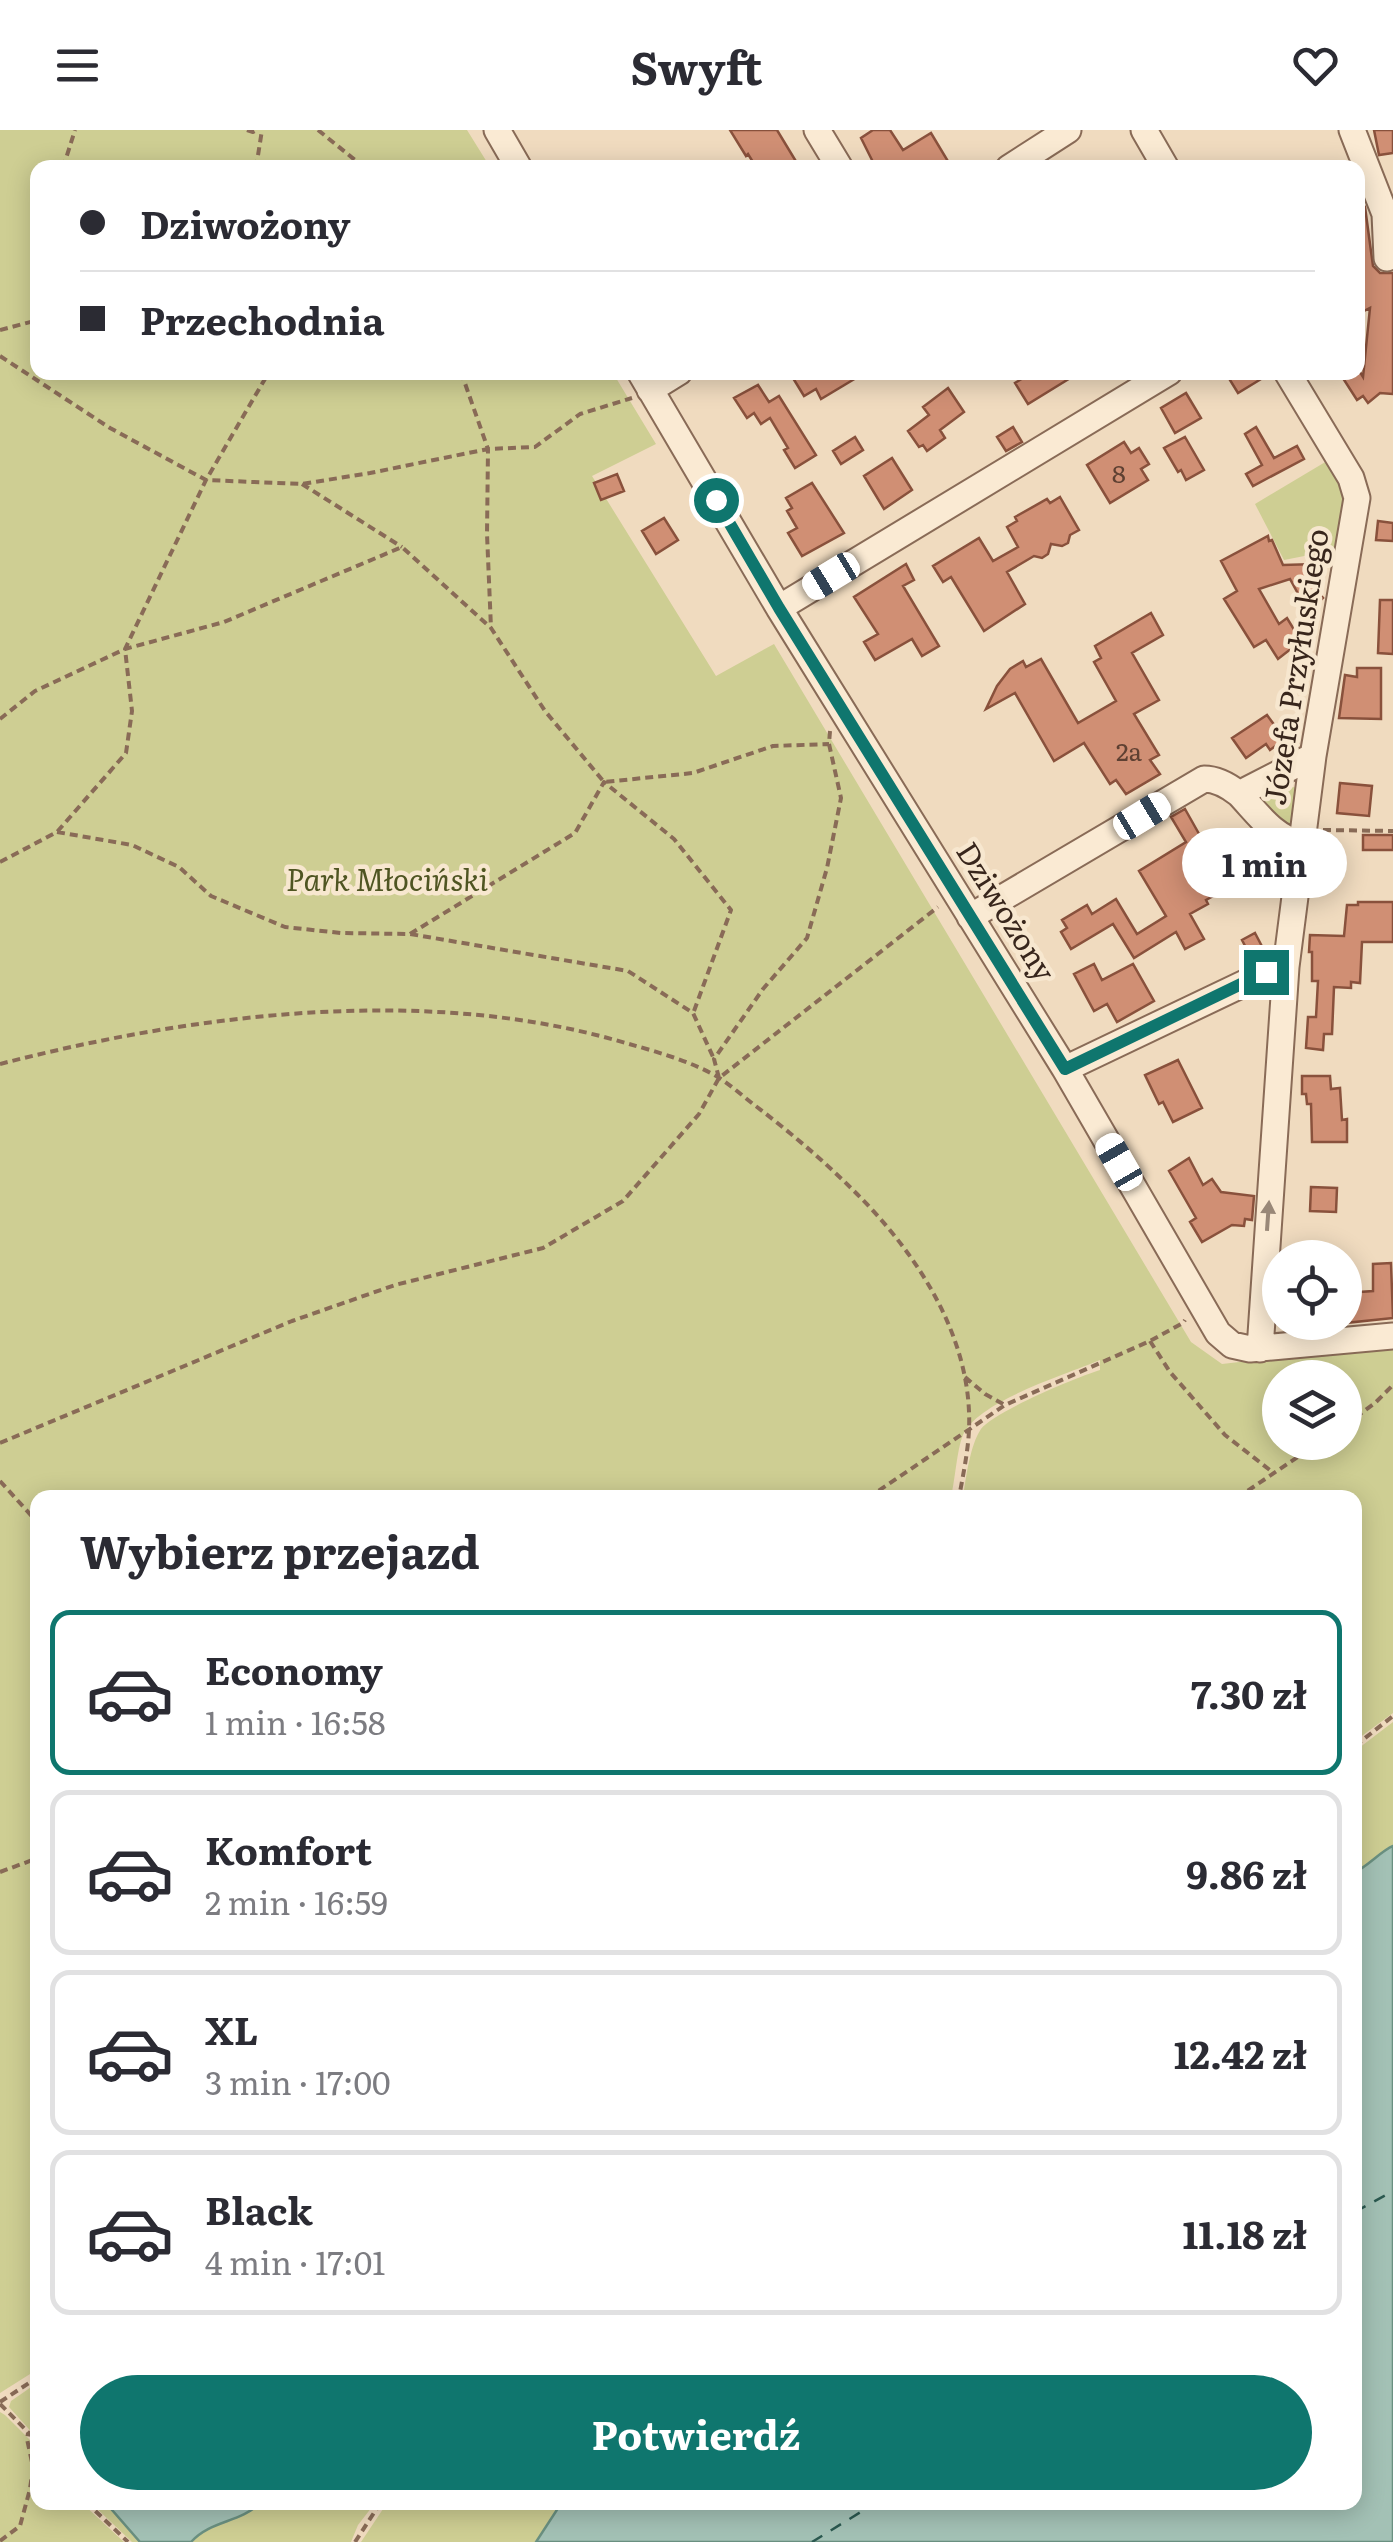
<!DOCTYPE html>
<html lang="pl">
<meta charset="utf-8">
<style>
:root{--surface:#fff;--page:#f2f2f3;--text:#2b2b33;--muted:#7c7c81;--line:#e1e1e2;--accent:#0f766e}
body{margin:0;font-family:Literata,serif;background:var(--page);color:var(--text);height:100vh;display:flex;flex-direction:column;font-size:38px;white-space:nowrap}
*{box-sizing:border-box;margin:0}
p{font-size:32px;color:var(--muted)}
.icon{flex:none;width:55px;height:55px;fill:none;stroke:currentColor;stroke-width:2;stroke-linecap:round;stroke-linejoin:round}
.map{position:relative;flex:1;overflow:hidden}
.drawer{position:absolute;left:30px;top:1360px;width:1332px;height:1020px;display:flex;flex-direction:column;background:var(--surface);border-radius:20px;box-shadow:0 5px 25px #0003}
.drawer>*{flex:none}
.hud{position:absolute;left:30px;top:30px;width:1335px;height:220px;border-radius:20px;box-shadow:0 5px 25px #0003;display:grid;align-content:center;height:220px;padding:0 50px;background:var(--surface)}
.controls{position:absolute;left:1262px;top:1110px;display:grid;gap:20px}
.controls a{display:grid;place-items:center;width:100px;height:100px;border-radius:50%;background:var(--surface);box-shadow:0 5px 25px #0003;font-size:50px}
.end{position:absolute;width:45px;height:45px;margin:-22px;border:12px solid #0f766e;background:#fff;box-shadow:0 0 0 5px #fff}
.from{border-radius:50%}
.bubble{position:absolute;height:70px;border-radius:35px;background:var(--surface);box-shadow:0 5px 25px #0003;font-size:32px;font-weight:700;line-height:70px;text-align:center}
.car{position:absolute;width:30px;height:60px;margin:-30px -15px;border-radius:12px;box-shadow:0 0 8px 2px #0007;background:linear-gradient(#fff 24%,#345 0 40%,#fff 0 76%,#345 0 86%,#fff 0)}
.hud b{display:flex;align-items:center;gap:35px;height:95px;font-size:38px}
.hud b+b{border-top:2px solid var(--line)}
.hud i{width:25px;height:25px;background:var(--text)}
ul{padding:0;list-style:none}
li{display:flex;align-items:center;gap:30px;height:165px;margin:0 20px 15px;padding:0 30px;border:5px solid var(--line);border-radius:20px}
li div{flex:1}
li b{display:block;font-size:38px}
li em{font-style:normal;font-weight:700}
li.selected{border-color:var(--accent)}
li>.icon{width:90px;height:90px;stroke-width:1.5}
h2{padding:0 50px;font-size:45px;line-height:120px}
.cta{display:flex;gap:20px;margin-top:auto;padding:20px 50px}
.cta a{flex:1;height:115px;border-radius:60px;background:var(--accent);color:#fff;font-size:40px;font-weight:700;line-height:115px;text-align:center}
header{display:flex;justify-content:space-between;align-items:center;height:130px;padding:0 50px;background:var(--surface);font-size:45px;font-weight:700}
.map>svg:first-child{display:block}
.green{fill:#cece93;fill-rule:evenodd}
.water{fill:#a3c1b5;stroke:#6a9081;stroke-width:2.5}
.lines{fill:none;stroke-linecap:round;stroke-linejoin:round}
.ferry{stroke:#2b5950;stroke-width:2.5;stroke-dasharray:12 10;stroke-linecap:butt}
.building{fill:#d08f74;stroke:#89513c;stroke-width:2.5}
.minor-casing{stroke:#896b57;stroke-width:29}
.path{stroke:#896b57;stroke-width:4;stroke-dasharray:8 5;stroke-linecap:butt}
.minor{stroke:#faead3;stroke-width:25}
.oneway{fill:#998878}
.route{stroke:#0f766e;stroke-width:12}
.labels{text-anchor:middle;stroke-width:9;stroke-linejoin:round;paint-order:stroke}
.number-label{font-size:25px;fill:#5e4032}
.street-label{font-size:30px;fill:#38261c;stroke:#f7e7cf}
.park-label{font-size:30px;font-style:italic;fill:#4f5522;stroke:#f7e7cf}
</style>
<header><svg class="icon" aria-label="menu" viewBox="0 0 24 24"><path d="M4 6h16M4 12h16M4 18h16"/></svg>Swyft<svg class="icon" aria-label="heart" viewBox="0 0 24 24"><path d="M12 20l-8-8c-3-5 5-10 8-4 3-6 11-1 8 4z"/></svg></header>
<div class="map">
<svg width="1393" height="2412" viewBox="0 0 1393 2412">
<rect width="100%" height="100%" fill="#f0dbbf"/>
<!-- green -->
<path class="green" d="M0 0H467L490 37 38 38V242L613 243 656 314 592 346 716 546 774 514 1191 1212 1222 1234 1393 1214V1583L1355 1611V1368L963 1367C966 1348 970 1315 981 1299 993 1282 1077 1247 1100 1240V1230C1065 1245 978 1271 963 1305 957 1319 955 1351 951 1367L38 1368V2239L0 2263ZM1280 1248H1345V1312H1280Z
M1327 331 1345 362 1340 419 1284 430 1255 374Z
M1289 656 1297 658 1292 703 1256 664Z
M1393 1592V1716C1381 1721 1368 1737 1355 1742V1621Z
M37 2253V2308L9 2277 11 2271Z
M0 2282 5 2285 37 2317 38 2372 82 2373 124 2412H0Z
M91 2373H375L358 2395 351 2412H132Z
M387 2373H561L536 2412H361Z"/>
<!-- water -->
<path class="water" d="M1393 1716V2412H536L562 2372H1355V1742C1367 1737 1381 1721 1393 1716Z
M106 2373V2372L260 2373C240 2393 211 2390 191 2412H140Z"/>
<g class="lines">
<!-- ferry -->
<path class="ferry" d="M1355 2082 1393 2061
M812 2412 877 2372"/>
</g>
<!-- building -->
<path class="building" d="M730 0H777L800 38 756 37 748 24 746 26Z
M873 0H890L903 20 931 3 952 38H876L861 8Z
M1374 0H1393V23L1379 25Z
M1365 77 1373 136 1380 143H1393V264L1380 263 1368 273 1363 266 1357 270 1339 242H1360L1363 247 1370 178 1358 184V78Z
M802 242H866L821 269 816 259 804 266 793 248Z
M1033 242H1080L1028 274 1015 253Z
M1225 242H1271V243L1238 263Z
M758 255 769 272 779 266 816 325 795 338 784 320 788 318 770 288 761 294 754 283 747 288 734 268Z
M948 258 964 282 940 300 945 308 927 321 923 315 919 317 908 301 929 285 923 277Z
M1186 263 1201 288 1175 303 1161 278Z
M1013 297 1022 312 1006 321 997 307Z
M1256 297 1274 328 1297 316 1304 329 1253 356 1246 344 1262 335 1245 304Z
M855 307 863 320 841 334 833 321Z
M1185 307 1204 340 1186 350 1181 340 1178 342 1164 318Z
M1124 312 1131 323 1139 318 1149 334 1141 339 1148 350 1110 373 1087 335Z
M892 328 912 360 884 379 864 346Z
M617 344 624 361 601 370 594 353Z
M812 353 844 403 802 426 788 403 797 398 787 381 792 378 786 368Z
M1060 367 1079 400 1070 405 1068 413 1062 416 1051 414 1048 424 1042 428 1034 426 1007 442 1025 474 984 501 951 447 943 452 933 436 979 408 993 431 1018 417 1007 397 1017 391 1015 387 1047 369 1050 373Z
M664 388 678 410 656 424 642 401Z
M1378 391 1393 393V411L1376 410Z
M1268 406 1269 411 1272 410 1283 435 1316 434 1318 440 1313 442 1320 450 1313 456 1323 468 1308 482 1290 449 1259 459 1279 494 1287 488 1301 511 1278 529 1266 510 1254 517 1224 469 1237 461 1221 431Z
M906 434 914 450 903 456 939 516 922 526 912 509 875 530 864 512 878 504 854 467Z
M1380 470H1393V524L1378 523Z
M1151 483 1163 505 1132 523 1159 570 1134 584 1159 625 1150 630 1160 644 1126 664 1116 650 1110 654 1084 613 1054 631 1015 563 986 579 997 556 1010 539 1023 531 1026 537 1041 529 1078 593 1116 571 1094 532 1101 528 1095 516Z
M1357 538H1381V589L1339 588 1345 545 1357 547Z
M1267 585 1281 604 1287 599 1298 613 1283 623 1278 614 1270 620 1266 614 1246 628 1232 608Z
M1340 653 1372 656 1369 686 1337 683Z
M1185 679 1207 718 1210 716 1213 721 1227 713 1240 738 1220 748 1226 759 1206 770 1208 774 1190 784 1204 809 1185 819 1176 802 1134 828 1113 794 1071 819 1061 802 1067 798 1062 790 1087 775 1092 784 1116 769 1137 804 1166 786 1139 741 1186 712 1171 687Z
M1363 705H1393V720H1363Z
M1358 772H1393V812H1362L1360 853 1351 852V858L1334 857 1332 904H1324L1323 920 1306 918 1308 887H1316L1318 851H1312V822H1309L1310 805 1344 806 1347 775H1358Z
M1255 803 1267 826 1253 831 1242 810Z
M1094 834 1102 850 1133 834 1154 871 1117 892 1107 874 1094 881 1074 844Z
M1178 930 1202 978 1173 992 1163 972 1159 974 1145 945Z
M1302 946H1330L1331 959 1340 958 1342 990 1347 989V1012H1312L1311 974H1307L1306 964H1302Z
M1189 1028 1203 1055 1212 1049 1221 1062 1254 1066 1252 1090 1245 1089 1244 1096 1232 1095 1202 1112 1190 1092 1196 1088 1169 1041Z
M1311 1057 1337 1058 1336 1082 1310 1081Z
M1391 1133 1393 1188 1345 1193V1163L1373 1161V1134Z"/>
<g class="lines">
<defs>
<path id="minor" d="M497 0 519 38
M817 0 840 38
M1144 0 1166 38
M1352 0 1385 84 1387 128
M1009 38 1068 0
M640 242 779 478 1065 939 1218 1203 1232 1215 1250 1219 1393 1206
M650 260 679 242
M779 478 1169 242
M1239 664C1258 684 1274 708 1302 714
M970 787 1204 649C1217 649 1229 656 1239 664L1313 626
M1065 939 1266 843 1286 837
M1260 1219 1286 837 1313 626 1357 368 1351 348 1287 242"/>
</defs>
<!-- minor casing -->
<use href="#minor" class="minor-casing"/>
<!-- path -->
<path class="path" d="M247 0 253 2 257 0
M318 0 355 30 360 38
M63 38 75 0
M256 38 262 0
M0 200 38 190
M0 226 110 298 206 350 302 354 370 343 488 319 535 317 580 284 632 268
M461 242 488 319 487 404 491 498
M302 354 402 417
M0 589 35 561 125 519 224 492 402 417 491 498 545 581 604 652 693 643 773 616 829 614
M1323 700 1393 701
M57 702 132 715 179 737 211 766 285 797 341 803 410 804 628 841 693 883 714 929
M0 732 57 702 126 623 132 581 125 519 206 350 269 242
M410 804 575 703 604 652 674 709 731 780 694 881
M0 934C198 883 430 854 629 914 658 922 696 933 721 949 733 957 745 968 757 977 791 1003 824 1031 854 1061 917 1123 973 1208 969 1300 968 1322 963 1345 959 1368
M719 948 714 929 763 859 807 808 827 738 841 668 829 614 830 601
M1150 1211 1170 1242 1225 1305 1275 1344
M965 1247 985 1264 1005 1275
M1345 1295 1375 1273 1393 1255
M0 1313 292 1191 395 1155 543 1118 623 1071 699 984 719 948 938 777
M0 1351 38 1393
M868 1368 1005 1275 1150 1211 1183 1193 1185 1190
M1237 1368 1320 1312
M1355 1616 1393 1586
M0 1742 38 1728
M0 2272 38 2247
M0 2274 38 2312
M86 2372 128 2412
M0 2411 20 2396 30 2359 33 2337 27 2309 28 2303
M355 2412 381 2372"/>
<!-- minor -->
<use href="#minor" class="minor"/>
</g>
<!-- one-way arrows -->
<defs><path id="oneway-solid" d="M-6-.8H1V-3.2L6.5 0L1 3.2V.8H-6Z" transform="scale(2.5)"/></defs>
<use class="oneway" href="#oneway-solid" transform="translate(1268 1086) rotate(-86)"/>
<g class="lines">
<!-- route -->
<path class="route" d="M716 370 779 478 1065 939 1266 842"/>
</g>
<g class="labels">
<!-- number labels -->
<g class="number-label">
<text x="1119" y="353">8</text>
<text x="1129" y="631">2a</text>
</g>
<!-- street labels -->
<g class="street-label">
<text transform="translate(1297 537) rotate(-81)" y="10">Józefa Przyłuskiego</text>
<text transform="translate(1005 782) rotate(58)" y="10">Dziwożony</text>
</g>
<!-- park labels -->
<g class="park-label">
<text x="387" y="761">Park Młociński</text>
</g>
</g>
</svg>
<div class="controls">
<a><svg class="icon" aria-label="locate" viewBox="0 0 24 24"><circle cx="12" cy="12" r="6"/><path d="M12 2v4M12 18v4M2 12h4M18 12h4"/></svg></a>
<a><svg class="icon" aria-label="layers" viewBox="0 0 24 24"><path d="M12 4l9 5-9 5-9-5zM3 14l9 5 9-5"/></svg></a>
</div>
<i class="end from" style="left:716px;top:370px"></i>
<i class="end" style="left:1266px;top:842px"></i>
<div class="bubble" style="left:1182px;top:698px;width:165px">1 min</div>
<i class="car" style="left:831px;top:446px;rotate:239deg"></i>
<i class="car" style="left:1142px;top:686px;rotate:59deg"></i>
<i class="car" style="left:1119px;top:1032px;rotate:330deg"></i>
<div class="hud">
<b><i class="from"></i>Dziwożony</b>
<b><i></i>Przechodnia</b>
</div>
<section class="drawer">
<h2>Wybierz przejazd</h2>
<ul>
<li class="selected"><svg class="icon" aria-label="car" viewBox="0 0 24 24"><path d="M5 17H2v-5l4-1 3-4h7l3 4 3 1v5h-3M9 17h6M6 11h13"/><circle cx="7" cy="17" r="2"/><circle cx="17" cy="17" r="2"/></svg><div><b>Economy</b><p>1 min · 16:58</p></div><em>7.30 zł</em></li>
<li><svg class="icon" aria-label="car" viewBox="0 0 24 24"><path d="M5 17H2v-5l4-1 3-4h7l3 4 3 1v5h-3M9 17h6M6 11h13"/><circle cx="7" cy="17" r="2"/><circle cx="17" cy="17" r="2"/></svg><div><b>Komfort</b><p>2 min · 16:59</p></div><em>9.86 zł</em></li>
<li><svg class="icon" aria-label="car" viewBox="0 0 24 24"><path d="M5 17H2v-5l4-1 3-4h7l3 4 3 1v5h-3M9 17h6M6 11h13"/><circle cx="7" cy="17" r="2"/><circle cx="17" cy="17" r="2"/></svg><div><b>XL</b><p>3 min · 17:00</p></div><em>12.42 zł</em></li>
<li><svg class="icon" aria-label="car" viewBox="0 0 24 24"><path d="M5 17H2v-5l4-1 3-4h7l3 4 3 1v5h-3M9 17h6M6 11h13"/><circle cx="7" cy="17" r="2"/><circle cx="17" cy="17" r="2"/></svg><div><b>Black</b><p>4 min · 17:01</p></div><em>11.18 zł</em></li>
</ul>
<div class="cta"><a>Potwierdź</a></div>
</section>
</div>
